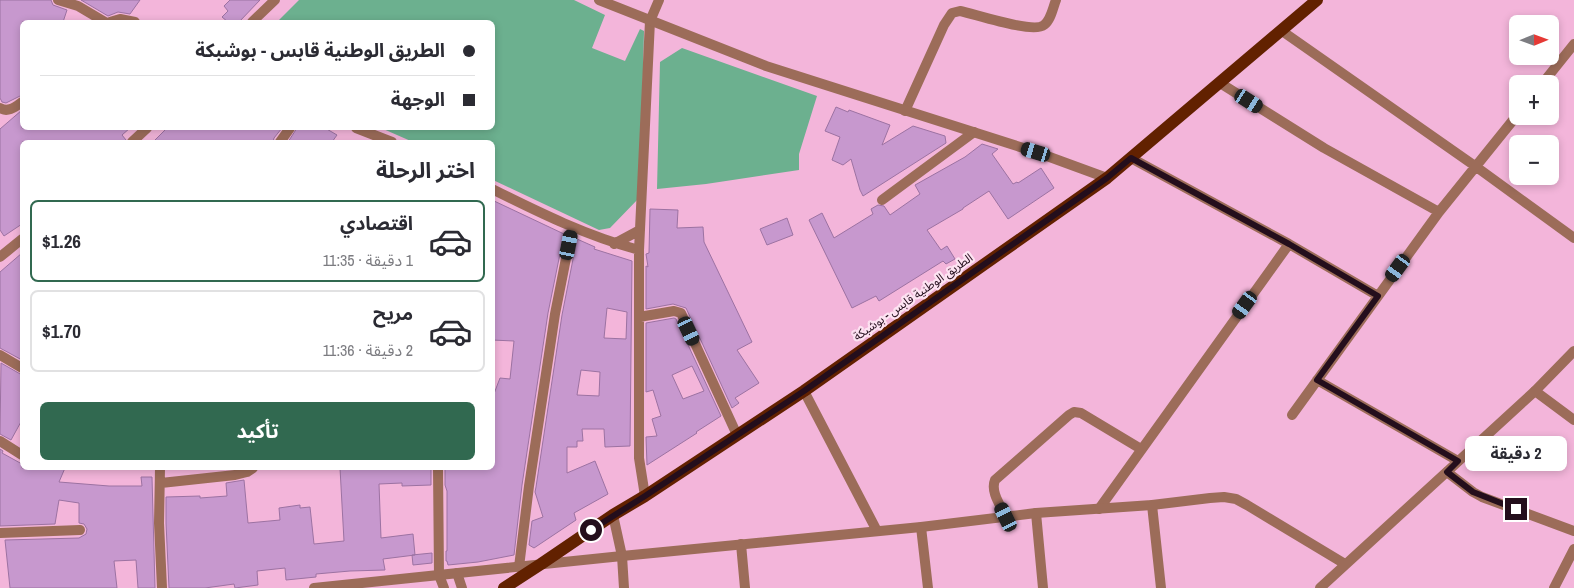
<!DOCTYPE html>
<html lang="ar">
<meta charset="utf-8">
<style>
:root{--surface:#fff;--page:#f7f7f7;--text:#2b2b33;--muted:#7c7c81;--line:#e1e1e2;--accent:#316950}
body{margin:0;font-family:"Archivo Narrow","Noto Sans Arabic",sans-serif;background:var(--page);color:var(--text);direction:rtl;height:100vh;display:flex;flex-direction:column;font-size:19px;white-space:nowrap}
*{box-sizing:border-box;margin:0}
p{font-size:16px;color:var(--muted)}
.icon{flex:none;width:28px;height:28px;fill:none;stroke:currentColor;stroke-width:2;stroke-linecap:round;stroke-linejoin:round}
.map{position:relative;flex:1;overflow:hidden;direction:ltr}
.panel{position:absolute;left:20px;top:140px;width:475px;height:330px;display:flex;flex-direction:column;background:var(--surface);border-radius:8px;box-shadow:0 2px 8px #0003;direction:rtl}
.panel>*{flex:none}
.top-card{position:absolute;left:20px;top:20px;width:475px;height:110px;border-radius:8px;box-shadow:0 2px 8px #0003;direction:rtl;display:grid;align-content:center;height:110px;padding:0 20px;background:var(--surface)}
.needle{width:32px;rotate:89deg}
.controls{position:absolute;left:1509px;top:15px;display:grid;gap:10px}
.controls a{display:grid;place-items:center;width:50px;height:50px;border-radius:8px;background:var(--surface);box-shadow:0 2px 8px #0003;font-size:25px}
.end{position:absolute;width:22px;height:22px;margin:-11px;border:6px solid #240e1c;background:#fff;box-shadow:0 0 0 2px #fff}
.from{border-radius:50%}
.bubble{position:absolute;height:35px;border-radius:8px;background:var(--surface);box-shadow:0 2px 8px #0003;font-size:16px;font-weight:700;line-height:35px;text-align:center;direction:rtl}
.car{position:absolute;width:15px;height:30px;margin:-15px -8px;border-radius:6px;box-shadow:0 0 4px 1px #0007;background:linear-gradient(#222 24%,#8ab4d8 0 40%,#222 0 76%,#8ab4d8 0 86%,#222 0)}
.top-card b{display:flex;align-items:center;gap:18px;height:48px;font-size:19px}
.top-card b+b{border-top:1px solid var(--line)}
.top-card i{width:12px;height:12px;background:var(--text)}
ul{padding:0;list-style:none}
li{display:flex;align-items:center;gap:15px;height:82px;margin:0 10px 8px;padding:0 10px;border:2px solid var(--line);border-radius:8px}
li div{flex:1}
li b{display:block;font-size:19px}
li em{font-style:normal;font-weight:700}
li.on{border-color:var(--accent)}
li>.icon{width:45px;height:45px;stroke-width:1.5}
h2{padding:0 20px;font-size:22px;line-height:60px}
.primary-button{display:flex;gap:10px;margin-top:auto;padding:10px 20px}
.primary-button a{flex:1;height:58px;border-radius:8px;background:var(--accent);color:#fff;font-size:20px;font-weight:700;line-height:58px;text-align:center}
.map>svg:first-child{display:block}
.green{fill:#6cb08f}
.building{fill:#c798ce;stroke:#9c72a2;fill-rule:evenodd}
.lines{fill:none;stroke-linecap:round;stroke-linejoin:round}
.minor{stroke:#9c6c59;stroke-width:10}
.tertiary{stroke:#9c6c59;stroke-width:10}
.primary{stroke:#622100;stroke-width:12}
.route{stroke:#240e1c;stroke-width:6}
.labels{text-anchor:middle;stroke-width:4.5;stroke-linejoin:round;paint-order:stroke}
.street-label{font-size:12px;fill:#240e1c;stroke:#fde3f2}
</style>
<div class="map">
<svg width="1574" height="588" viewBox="0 0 1574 588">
<rect width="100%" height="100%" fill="#f3b5da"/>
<!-- green -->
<path class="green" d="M299 0H574L605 15 592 48 625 61 640 29 644 31 640 197 610 228 599 230 493 180 492 142H413L381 128H492V22H277Z
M682 48 817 96 799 154V170L706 184 657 189 660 62Z"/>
<!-- building -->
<path class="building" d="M0 0H51L53 5 67 10 63 22H22V95L6 103 2 102 0 98Z
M81 0H140L130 14 118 12 108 16Z
M230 0H260L239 22H228L222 17 228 11 224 6Z
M836 107 848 112 849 110 890 125 882 145 913 126 945 136 946 143 863 196 860 190 851 159 843 165 832 160 840 137 825 131Z
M22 110V128H130L122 135 126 140 125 142H22V224L4 236 0 230V129Z
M167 128H282L274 138 273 142H153Z
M297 128H325L337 135 332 142H288Z
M982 144 998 149 992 154 1013 184 1017 182 1018 183 1041 168 1054 188 1008 219 989 191 963 208V209L927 230 941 250 947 246 955 259 946 264 943 261 879 301 876 296 852 308 809 220 822 213 834 238 873 214 871 209 878 205 884 206 890 215 920 194 915 185 965 157Z
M492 200 564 234 548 313 522 485 514 555 478 562 448 565 447 561H446V551H447V491L445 485V468H492V399L500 378 510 379 514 341 492 340Z
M650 209 678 210 677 228 703 227 704 242 752 342 737 350 759 383 735 398 739 403 732 408 686 308 673 304 646 309V266L648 267 646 254 649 253Z
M787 218 793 235 767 245 760 229Z
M577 239 595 247 594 249 632 261 630 446 605 447 604 429H582L583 441H577V447H567V473L595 461 608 494 574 513 576 520 534 548 529 545 532 521 543 517 535 492 536 487 562 315ZM607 308 627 312 626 339 604 338ZM581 370 600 372 599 396 577 395Z
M22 253V360L0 348V272Z
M674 318 676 319 721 416 696 432 697 433 647 465 646 437 657 436 652 419 661 416 653 390 646 392V323ZM692 366 704 391 683 399 672 375Z
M1 363 22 375V420L11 440 0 434Z
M0 449 3 451 2 453 22 464V468H65L59 482 109 486H142L141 477H152L155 588H138L136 560 114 561 117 588H10L5 540 79 538 86 534 87 529 84 524 79 523V503L59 500 55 524 0 526Z
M340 468H431V485L402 486V483L379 484 381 538 413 534 415 555 383 559 385 570 350 571 316 574V577L286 580 285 568 257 571 258 585 235 588 234 584 205 588H169L166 523V497L200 496V498L227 496 226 483 244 480 248 523 280 520 279 508 300 505V508L310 507 314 544 344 541Z
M432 553V563L413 565 412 555Z"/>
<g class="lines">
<!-- minor -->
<path class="minor" d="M58 0 78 6 105 22
M110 22 120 19 135 22
M1282 31 1475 166 1574 238
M1220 83 1324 148 1439 212
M1542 84 1574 44
M0 108C8 113 15 107 22 102
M905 111 944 25 952 13 960 11C975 14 1033 34 1044 25 1051 20 1053 7 1056 0
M356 128 392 142
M280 142 290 128
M1131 158 1289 244 1378 296
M492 189C540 213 587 236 639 250
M882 200 974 132
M614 244 640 230
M639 317 674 311 681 313 737 435
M0 355 22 368
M1317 380 1458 461
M804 391 877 531
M1535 391 1574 420
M1292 415 1439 212 1518 114
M0 441 22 455
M160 468 159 523 162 588
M438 468 439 575 444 588
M1447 472 1473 492 1482 497 1574 531
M161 483 235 475 247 472 253 468
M645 496 639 458V250L650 21 659 0
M1152 505 1161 588
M1099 509 1289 244
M1036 513 1043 588
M613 515 622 556 624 588
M1006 517C1001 506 990 492 995 480L1069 415 1074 412 1081 413 1141 449
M921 527 928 588
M0 533 80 530
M741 544 745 588
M519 567 529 486 555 314 572 228
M457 573 462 588
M1554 588 1574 549"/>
<!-- tertiary -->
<path class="tertiary" d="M599 0 766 66 1036 152 1107 178
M252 22 275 0
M132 142 147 128
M0 257 22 239
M314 588 622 556 921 527 1036 513 1152 505 1210 498 1224 497 1236 499 1247 505 1345 564
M1320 588 1535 391 1574 351"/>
<!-- primary -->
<path class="primary" d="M504 588 541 564 613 515 645 496 804 391 1107 178 1317 0"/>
</g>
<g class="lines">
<!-- route -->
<path class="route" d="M591 530 645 496 804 391 1107 178 1131 158 1289 244 1378 296 1317 380 1458 461 1447 472 1473 492 1516 509"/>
</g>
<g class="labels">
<!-- street labels -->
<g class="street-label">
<text transform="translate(913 297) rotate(-35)" y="4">الطريق الوطنية قابس - بوشبكة</text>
</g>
</g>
</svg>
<div class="controls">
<a><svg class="needle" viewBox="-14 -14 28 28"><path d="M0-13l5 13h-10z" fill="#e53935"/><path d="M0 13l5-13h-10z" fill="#7c7c81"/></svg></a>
<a>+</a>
<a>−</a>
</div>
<i class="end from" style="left:591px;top:530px"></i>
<i class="end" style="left:1516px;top:509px"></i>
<div class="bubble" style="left:1465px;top:436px;width:102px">2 دقيقة</div>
<i class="car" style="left:1249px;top:101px;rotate:122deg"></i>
<i class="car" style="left:1036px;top:152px;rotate:287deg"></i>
<i class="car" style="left:569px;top:245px;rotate:11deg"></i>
<i class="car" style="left:1398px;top:268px;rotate:216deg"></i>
<i class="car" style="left:1245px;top:305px;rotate:216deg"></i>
<i class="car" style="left:689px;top:331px;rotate:155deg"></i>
<i class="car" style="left:1006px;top:517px;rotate:334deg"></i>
<div class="top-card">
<b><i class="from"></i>الطريق الوطنية قابس - بوشبكة</b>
<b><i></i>الوجهة</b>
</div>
<section class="panel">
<h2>اختر الرحلة</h2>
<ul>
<li class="on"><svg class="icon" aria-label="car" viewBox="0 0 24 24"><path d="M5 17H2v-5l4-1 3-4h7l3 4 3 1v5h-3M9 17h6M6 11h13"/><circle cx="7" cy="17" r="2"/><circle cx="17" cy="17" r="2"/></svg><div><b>اقتصادي</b><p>1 دقيقة · 11:35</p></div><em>$1.26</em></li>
<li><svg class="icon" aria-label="car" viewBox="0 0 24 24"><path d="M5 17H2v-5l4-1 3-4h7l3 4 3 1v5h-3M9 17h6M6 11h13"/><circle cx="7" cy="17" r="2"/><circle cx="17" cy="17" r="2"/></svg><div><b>مريح</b><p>2 دقيقة · 11:36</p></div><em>$1.70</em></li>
</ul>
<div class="primary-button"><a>تأكيد</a></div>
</section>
</div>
